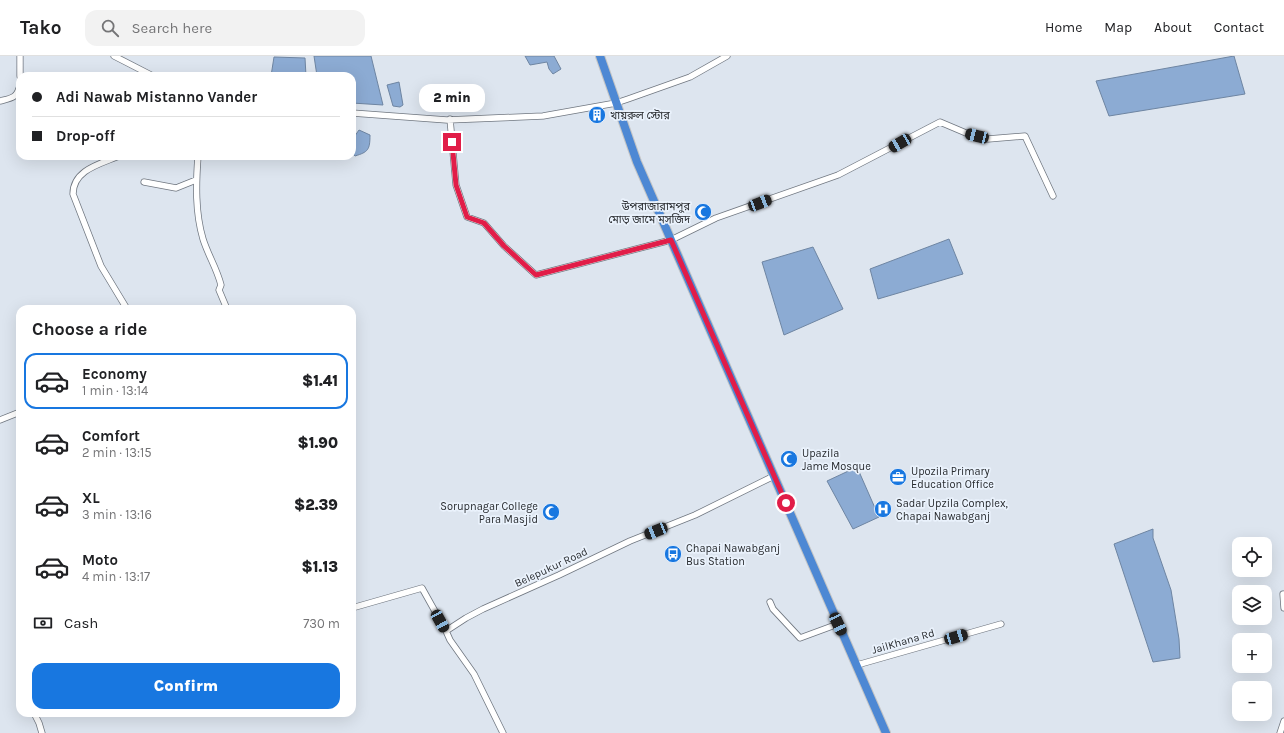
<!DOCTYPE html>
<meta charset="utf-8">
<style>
:root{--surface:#fff;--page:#f2f2f2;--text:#202124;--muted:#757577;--line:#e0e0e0;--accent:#1877e0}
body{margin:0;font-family:Karla,"Noto Sans Bengali",sans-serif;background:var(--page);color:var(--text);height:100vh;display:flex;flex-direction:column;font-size:15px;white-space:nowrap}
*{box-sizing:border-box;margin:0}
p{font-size:13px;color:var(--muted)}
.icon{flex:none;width:22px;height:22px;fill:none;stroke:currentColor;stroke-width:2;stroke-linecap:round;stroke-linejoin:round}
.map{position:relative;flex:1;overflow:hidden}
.drawer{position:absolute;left:16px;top:249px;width:340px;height:412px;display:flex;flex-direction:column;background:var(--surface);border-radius:12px;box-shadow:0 4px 16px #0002}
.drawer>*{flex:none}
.banner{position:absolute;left:16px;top:16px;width:340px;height:88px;border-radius:12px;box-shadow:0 4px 16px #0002;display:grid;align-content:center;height:88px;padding:0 16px;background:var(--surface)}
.buttons{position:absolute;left:1232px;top:481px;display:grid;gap:8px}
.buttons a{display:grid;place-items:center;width:40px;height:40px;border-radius:8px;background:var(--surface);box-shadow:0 4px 16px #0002;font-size:20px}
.end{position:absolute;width:18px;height:18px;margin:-9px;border:5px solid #e11d48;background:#fff;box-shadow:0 0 0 2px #fff}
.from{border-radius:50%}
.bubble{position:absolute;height:28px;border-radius:12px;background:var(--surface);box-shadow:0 4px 16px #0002;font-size:13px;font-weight:800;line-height:28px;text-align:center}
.car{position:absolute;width:12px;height:24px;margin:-12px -6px;border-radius:5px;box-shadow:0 0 3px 1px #0007;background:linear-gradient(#222 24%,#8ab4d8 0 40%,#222 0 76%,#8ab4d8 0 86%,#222 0)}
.banner b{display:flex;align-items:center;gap:14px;height:38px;font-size:15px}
.banner b+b{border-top:1px solid var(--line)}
.banner i{width:10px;height:10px;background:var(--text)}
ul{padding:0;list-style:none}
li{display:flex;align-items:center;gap:12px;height:56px;margin:0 8px 6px;padding:0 8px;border:2px solid transparent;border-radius:12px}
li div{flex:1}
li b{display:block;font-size:15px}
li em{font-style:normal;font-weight:800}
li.on{border-color:var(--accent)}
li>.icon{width:36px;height:36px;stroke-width:1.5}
h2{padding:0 16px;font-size:18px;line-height:48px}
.pay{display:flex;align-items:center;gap:10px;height:44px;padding:0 16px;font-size:15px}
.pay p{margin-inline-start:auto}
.action{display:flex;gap:8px;margin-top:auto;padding:8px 16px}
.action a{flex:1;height:46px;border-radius:12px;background:var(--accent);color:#fff;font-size:16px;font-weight:800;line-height:46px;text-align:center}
header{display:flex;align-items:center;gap:24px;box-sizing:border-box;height:56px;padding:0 20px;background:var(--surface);border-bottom:1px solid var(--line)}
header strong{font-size:19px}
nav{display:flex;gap:22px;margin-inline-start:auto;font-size:14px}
.search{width:280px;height:36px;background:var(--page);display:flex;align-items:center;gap:10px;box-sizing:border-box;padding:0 14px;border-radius:12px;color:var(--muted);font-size:15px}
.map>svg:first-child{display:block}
.water{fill:#8cabd3;stroke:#6e85a2}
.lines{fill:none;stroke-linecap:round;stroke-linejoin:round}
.minor-casing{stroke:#707780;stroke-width:7}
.highway-casing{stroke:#c3c4c5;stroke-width:10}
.minor{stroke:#fff;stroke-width:5.5}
.highway{stroke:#4d88d4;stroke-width:8}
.route{stroke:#e11d48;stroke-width:5}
.labels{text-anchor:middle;stroke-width:3.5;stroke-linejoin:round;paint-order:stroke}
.poi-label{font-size:11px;fill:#282b2f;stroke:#eaf2fc;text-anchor:start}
.street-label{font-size:11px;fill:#282b2f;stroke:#eaf2fc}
</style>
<header>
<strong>Tako</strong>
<div class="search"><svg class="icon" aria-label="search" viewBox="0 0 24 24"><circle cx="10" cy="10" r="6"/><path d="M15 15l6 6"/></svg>Search here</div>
<nav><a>Home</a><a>Map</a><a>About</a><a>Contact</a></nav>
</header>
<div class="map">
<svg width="1284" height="677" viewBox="0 0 1284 677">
<rect width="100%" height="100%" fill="#dde5ef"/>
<!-- water -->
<path class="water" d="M314 0H371L383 49 352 47V20H317Z
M525 0H554L561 13 553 18 549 13 547 6 530 9Z
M1234 0 1245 38 1109 60 1096 25Z
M274 1 305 2 306 20H271Z
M399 26 403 49 400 51 393 50 387 29Z
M359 74 370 79C370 94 368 96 355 100L352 97V84Z
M949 183 963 218 878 243 870 213Z
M813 191 843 253 784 279 762 206Z
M857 411 879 461 853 473 827 425Z
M1153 473V482L1171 534 1179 583 1180 602 1153 606 1114 488Z"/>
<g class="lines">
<defs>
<path id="minor" d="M20 0V20
M114 0 153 20
M0 45C12 42 17 42 20 29
M352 57 447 64 543 60 616 47 628 43 690 21 727 0
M450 63 456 129 467 161 484 167 504 190 536 219 671 184 716 162 838 119 940 66 966 77 988 83 1025 80 1053 140
M119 100C100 108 73 114 73 138L101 210 127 253
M198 100C196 127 195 156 203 183 208 199 217 213 221 229L219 234 227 253
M144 126 176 132 196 124
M0 364 20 356
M1283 538 1284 552
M770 546 773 553 800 582 838 568
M352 552 422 532 446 575
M857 609 1001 568
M34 657 39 667 42 677
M503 677 474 618 450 584 446 575 466 562 483 553 559 519 630 485 695 459 774 420
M1280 677 1284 665"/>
<path id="highway" d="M600 0 637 106 886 677"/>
</defs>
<!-- minor casing -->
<use href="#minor" class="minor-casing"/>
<!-- highway casing -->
<use href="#highway" class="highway-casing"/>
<!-- minor -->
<use href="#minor" class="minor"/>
<!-- highway -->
<use href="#highway" class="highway"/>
</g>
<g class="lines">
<!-- route -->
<path class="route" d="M452 86 456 129 467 161 484 167 504 190 536 219 671 184 786 447"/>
</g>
<!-- icons -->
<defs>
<symbol id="building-disc" viewBox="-11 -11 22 22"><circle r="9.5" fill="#1877e0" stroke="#eaf2fc"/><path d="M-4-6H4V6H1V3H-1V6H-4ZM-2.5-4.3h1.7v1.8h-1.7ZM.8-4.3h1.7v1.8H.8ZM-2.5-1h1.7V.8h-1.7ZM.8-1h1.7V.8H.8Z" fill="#fff"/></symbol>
<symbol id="mosque-disc" viewBox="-11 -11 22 22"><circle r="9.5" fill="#1877e0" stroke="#eaf2fc"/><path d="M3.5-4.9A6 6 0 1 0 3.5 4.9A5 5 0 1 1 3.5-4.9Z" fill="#fff"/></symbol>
<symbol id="office-disc" viewBox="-11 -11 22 22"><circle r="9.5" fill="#1877e0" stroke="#eaf2fc"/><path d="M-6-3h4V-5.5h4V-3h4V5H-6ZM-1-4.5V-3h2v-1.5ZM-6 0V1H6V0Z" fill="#fff"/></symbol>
<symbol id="hospital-disc" viewBox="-11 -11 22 22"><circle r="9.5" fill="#1877e0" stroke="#eaf2fc"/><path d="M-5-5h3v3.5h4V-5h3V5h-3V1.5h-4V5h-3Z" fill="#fff"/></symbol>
<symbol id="bus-disc" viewBox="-11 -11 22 22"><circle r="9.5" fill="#1877e0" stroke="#eaf2fc"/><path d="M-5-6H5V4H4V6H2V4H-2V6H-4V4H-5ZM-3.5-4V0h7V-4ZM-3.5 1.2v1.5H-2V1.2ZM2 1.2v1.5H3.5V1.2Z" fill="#fff"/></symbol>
</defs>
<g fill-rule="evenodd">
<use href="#building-disc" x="587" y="49" width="20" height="20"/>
<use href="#mosque-disc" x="693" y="146" width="20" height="20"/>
<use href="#mosque-disc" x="779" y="393" width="20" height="20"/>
<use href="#office-disc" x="888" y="411" width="20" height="20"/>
<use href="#hospital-disc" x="873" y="443" width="20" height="20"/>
<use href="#mosque-disc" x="541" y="446" width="20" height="20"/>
<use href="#bus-disc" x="663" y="488" width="20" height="20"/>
</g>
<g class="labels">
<!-- poi labels -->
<g class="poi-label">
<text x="610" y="63">খায়রুল স্টোর</text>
<text x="690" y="154" text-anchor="end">উপরাজারামপুর<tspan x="690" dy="13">মোড় জামে মসজিদ</tspan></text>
<text x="802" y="401">Upazila<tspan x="802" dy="13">Jame Mosque</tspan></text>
<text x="911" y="419">Upozila Primary<tspan x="911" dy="13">Education Office</tspan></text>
<text x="896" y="451">Sadar Upzila Complex,<tspan x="896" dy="13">Chapai Nawabganj</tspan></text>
<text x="538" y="454" text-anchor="end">Sorupnagar College<tspan x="538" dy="13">Para Masjid</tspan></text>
<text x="686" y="496">Chapai Nawabganj<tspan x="686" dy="13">Bus Station</tspan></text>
</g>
<!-- street labels -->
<g class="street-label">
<text transform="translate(551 511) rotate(-25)" y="4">Belepukur Road</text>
<text transform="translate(903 585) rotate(-16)" y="4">JailKhana Rd</text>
</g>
</g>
</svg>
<div class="buttons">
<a><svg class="icon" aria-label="locate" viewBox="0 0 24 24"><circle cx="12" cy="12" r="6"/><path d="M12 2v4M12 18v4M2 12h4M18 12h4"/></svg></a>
<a><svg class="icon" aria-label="layers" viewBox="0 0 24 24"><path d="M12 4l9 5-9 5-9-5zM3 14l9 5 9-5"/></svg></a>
<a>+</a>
<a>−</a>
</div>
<i class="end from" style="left:786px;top:447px"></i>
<i class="end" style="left:452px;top:86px"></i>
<div class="bubble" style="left:419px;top:28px;width:66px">2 min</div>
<i class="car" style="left:977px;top:80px;rotate:284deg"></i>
<i class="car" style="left:900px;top:87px;rotate:240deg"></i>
<i class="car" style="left:760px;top:147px;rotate:69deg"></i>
<i class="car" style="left:656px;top:475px;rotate:248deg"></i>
<i class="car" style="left:440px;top:565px;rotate:151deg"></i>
<i class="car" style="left:838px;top:568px;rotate:155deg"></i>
<i class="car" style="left:956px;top:581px;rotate:74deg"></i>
<div class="banner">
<b><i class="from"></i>Adi Nawab Mistanno Vander</b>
<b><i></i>Drop-off</b>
</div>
<section class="drawer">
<h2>Choose a ride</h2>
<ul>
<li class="on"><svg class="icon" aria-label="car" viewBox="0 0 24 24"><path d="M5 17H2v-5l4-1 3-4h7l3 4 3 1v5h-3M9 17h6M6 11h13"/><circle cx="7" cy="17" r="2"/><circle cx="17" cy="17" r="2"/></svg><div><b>Economy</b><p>1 min · 13:14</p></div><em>$1.41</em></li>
<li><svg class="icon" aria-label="car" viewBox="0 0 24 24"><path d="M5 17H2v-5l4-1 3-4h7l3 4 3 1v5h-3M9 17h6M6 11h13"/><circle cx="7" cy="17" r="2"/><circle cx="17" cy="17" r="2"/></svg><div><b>Comfort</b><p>2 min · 13:15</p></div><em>$1.90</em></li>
<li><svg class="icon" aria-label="car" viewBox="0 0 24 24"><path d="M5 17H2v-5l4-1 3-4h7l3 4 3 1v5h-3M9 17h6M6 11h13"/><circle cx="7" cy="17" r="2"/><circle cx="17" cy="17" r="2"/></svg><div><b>XL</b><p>3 min · 13:16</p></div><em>$2.39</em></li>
<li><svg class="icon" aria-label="car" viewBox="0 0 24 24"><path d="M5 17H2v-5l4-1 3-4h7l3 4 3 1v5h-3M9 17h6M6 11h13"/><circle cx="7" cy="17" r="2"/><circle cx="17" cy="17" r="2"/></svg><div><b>Moto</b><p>4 min · 13:17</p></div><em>$1.13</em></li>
</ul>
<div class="pay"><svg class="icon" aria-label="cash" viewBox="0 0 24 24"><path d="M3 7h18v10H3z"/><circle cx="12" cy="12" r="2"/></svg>Cash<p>730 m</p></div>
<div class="action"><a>Confirm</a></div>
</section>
</div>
